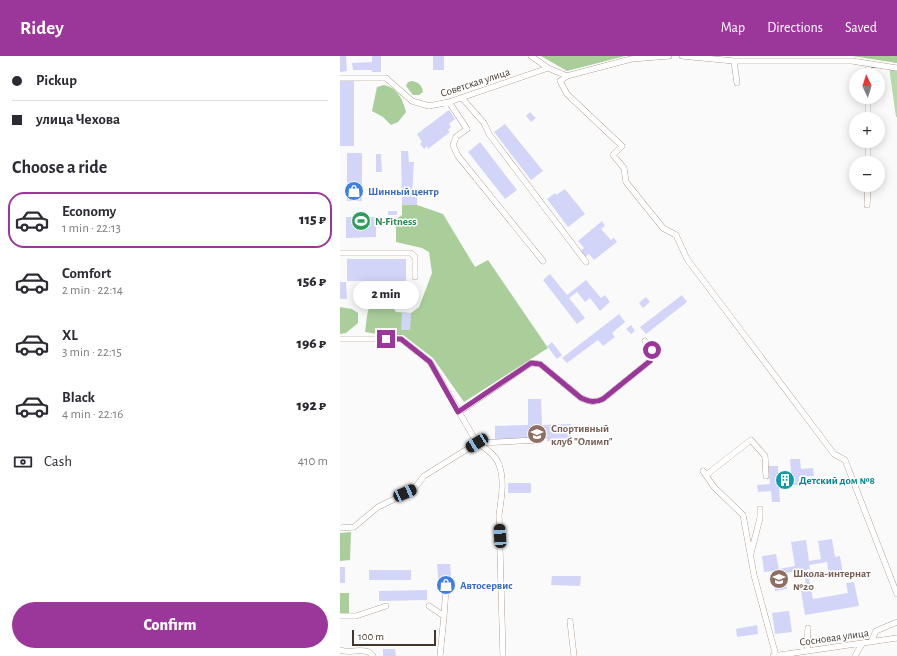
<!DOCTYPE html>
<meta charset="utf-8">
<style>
:root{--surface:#fff;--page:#f7f7f7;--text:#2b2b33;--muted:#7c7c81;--line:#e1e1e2;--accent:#9b369b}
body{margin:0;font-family:"Alegreya Sans",sans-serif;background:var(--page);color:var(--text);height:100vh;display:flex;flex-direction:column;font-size:15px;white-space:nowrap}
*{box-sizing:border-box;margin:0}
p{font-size:13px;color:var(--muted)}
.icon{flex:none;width:22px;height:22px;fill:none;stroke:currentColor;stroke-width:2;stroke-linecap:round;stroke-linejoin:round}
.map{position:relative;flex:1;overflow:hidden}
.panel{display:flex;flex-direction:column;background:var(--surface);width:340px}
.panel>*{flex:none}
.top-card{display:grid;align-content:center;height:88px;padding:0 12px;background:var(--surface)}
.needle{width:26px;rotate:356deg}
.fabs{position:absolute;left:509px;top:12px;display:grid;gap:8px}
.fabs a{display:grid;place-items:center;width:36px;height:36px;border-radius:50%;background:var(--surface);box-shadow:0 2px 10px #0003;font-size:20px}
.scale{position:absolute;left:12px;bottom:10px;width:84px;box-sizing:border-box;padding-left:4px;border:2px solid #44372d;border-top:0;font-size:11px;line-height:14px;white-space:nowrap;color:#44372d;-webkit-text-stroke:3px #fff;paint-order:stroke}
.end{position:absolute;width:18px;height:18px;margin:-9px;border:5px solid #9b369b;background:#fff;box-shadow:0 0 0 2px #fff}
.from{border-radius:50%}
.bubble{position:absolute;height:28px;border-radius:14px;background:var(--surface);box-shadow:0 2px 10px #0003;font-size:13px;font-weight:800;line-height:28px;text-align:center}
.car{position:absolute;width:12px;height:24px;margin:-12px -6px;border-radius:5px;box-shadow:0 0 3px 1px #0007;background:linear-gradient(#222 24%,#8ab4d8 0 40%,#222 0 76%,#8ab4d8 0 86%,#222 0)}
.top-card b{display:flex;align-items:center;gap:14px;height:38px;font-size:15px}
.top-card b+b{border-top:1px solid var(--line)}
.top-card i{width:10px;height:10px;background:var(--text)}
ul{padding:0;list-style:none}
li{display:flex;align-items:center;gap:12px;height:56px;margin:0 8px 6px;padding:0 4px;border:2px solid transparent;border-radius:16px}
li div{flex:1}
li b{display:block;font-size:15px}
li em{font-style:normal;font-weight:800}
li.active{border-color:var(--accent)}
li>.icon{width:36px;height:36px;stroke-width:1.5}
h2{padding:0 12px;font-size:18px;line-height:48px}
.pay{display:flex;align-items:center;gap:10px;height:44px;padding:0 12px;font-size:15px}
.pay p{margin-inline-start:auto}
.primary-button{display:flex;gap:8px;margin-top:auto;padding:8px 12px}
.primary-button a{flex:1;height:46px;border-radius:24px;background:var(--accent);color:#fff;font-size:16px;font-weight:800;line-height:46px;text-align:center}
header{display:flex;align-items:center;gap:24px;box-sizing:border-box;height:56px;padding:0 20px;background:var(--accent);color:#fff}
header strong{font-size:19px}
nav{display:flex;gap:22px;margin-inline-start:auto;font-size:14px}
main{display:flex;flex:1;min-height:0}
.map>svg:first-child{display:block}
.green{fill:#b8d9ab}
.forest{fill:#a9ce9a}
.building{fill:#d3d5f8}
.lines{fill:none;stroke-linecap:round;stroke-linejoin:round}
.minor-casing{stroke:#92755f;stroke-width:6}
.minor{stroke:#fff;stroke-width:5.5}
.route{stroke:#9b369b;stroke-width:5}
.labels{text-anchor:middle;stroke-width:3;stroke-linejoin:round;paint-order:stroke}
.street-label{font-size:11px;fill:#44372d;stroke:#fff}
.shop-label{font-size:11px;font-weight:bold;fill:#366cbe;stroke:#fff;text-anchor:start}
.leisure-label{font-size:11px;font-weight:bold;fill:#27864d;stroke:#fff;text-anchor:start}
.education-label{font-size:11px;font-weight:bold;fill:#785e54;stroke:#fff;text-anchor:start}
.culture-label{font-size:11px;font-weight:bold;fill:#0d838f;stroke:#fff;text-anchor:start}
</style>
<header>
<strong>Ridey</strong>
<nav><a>Map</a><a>Directions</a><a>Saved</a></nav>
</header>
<main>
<section class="panel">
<div class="top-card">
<b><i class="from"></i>Pickup</b>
<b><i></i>улица Чехова</b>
</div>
<h2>Choose a ride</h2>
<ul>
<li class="active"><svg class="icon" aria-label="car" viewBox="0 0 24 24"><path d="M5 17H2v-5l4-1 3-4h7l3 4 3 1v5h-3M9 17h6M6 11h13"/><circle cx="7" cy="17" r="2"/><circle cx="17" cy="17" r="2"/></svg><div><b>Economy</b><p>1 min · 22:13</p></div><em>115 ₽</em></li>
<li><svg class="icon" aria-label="car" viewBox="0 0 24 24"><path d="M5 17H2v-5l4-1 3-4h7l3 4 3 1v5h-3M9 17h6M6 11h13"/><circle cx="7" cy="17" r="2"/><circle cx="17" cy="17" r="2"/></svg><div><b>Comfort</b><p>2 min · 22:14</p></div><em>156 ₽</em></li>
<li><svg class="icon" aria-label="car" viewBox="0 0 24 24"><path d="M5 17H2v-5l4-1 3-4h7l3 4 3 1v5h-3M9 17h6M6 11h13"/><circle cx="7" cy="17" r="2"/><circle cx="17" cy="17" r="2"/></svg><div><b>XL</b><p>3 min · 22:15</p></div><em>196 ₽</em></li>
<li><svg class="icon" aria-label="car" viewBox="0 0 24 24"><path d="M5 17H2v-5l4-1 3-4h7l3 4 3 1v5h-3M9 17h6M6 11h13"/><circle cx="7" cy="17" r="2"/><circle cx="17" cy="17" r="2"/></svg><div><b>Black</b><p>4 min · 22:16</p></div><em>192 ₽</em></li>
</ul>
<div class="pay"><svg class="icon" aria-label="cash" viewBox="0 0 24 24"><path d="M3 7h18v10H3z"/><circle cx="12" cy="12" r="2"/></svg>Cash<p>410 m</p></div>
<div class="primary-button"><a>Confirm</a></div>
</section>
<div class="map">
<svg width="557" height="600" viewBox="0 0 557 600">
<rect width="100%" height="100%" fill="#fafafa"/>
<!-- green -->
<path class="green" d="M549 11 557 12V61H556Z"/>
<!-- forest -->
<path class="forest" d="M201 0H285L227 15Z
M512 0H557V7Z
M72 25C78 26 82 29 83 36L79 39H73L66 30 68 26Z
M44 29C58 32 63 44 66 56L58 66 51 69 43 61 32 55 37 31Z
M62 149H77L103 158 135 211 148 204 208 292 124 346 93 302 63 279 48 280 25 276C28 258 26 244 44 235L56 256 71 257 79 251 92 217 89 196 82 192 56 186V163L62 159Z
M0 251 12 253 18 257V267L6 277 0 278Z
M11 476 10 504 0 505V477Z
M0 537H9V557H0Z"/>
<!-- building -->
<path class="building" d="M0 0H6L7 15 0 16Z
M32 0H41V16H32V14H13L12 7 32 6Z
M93 0H104V14H93Z
M14 24V90H0V25Z
M109 54 115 63 109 68 111 71 108 74 110 76 88 93 87 90 84 93 80 88 82 86 77 78Z
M190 56 196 62 191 66 186 60Z
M165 68 203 115 191 124 154 76Z
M140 86 177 134 165 143 128 96Z
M61 95H68L69 106H74L72 139 77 138V149H62Z
M7 97H22V145H7Z
M36 98H41L42 116H36Z
M225 133 245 158 228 171 207 143 215 137 216 139Z
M48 155H57V159H48Z
M6 161H36V181L6 182Z
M262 165 265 170 261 173 271 184 274 182 277 186 254 204 249 198 245 201 240 195 244 192 238 185Z
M7 203H66V225H7Z
M210 218 227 239 246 224 261 242 265 239 270 246 260 255 250 242 245 246 237 236 229 242 245 262 237 268 203 224Z
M0 226H6L7 243H0Z
M342 239 347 246 306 278 300 271Z
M306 241 310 246 303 252 299 247Z
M62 257H71L70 274H61Z
M279 258 285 266 272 277 275 281 263 290 258 284 227 307 222 302Z
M291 269 295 275 291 278 286 273Z
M212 286 222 299 217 303 207 290Z
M188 343H201L202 369 231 368 232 385H207V382L155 383V370L188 369Z
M450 403H460L461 413 473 412 474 420 459 421 460 429 439 430 440 446H432L431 435 418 436 417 429 430 428 428 410H438V419L451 418Z
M168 427H191V437H168Z
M492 483 495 501 500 500 503 518 489 520 487 506 469 509 470 513H467L473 543 508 537 506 527 514 526 519 550 465 559 461 535 467 534 463 514 445 517 447 533 435 535 432 515 424 516 422 500 436 498 439 513 455 510 451 486 466 484 469 505 481 503 478 485Z
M97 508H110L112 531 99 532Z
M0 511H5V527H0Z
M29 514H71V524H29Z
M212 520H241L240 530 211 529Z
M87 534V544L39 545V535Z
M449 555 452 576 435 578 432 557Z
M417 569 418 578 397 581 396 573Z
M43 593H55L56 600H43Z"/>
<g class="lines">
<defs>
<path id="minor" d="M191 0 208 12
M342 0 394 5H512L557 12
M394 5 397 27
M528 19 529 8
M227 20 220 25 227 38 282 90 273 99 284 112 286 126 323 172 336 179 347 203 494 398 505 404 557 538
M0 22H46L72 45 89 50 109 46 208 12 227 20 291 3 329 0
M122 42 144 67 149 78 246 206
M109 46 127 73 116 81 113 89 118 100 203 205
M528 63V41
M528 107V85
M527 149 528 129
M0 197H71L75 201V221
M0 283H61L90 306 137 387C145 392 156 399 159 409 165 424 161 444 159 459L163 600
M119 356 191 307 200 308 241 342C250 346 255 347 263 343L310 305C314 296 310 292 305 285
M363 415 374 431 403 459 414 519 436 600
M366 419 411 384 425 400 426 420
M0 472 14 471 38 451 73 434 84 420 137 387 200 384
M411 497 420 462V453
M89 550 104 560 100 600
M0 560H16L46 550
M104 560 106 532
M230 565 234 600
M531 586 536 575 557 566
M0 594C10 598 26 590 33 600
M467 595 468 572
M433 600 557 582
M515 600 522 588"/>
</defs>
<!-- minor casing -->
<use href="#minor" class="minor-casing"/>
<!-- minor -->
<use href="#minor" class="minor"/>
</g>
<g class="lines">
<!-- route -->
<path class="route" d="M46 283H61L90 306 118 356 191 307 200 308 241 342C250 346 255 347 263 343L310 305 312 299V294"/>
</g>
<!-- icons -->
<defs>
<symbol id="shop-disc" viewBox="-11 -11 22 22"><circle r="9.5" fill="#3f7fe0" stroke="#fff"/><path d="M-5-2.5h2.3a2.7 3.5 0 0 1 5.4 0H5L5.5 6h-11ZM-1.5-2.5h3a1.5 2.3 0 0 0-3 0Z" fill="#fff"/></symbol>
<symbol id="stadium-disc" viewBox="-11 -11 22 22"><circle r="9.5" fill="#2e9e5b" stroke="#fff"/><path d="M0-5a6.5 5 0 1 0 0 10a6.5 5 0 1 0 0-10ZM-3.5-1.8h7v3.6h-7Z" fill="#fff"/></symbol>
<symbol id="school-disc" viewBox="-11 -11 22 22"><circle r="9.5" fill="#8d6e63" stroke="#fff"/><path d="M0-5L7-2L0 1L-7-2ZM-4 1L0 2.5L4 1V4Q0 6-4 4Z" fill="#fff"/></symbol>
<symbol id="building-disc" viewBox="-11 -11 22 22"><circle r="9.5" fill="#0f9aa8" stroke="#fff"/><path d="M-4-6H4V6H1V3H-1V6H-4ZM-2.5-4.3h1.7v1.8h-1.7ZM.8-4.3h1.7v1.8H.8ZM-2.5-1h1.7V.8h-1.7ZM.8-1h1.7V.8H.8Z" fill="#fff"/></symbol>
</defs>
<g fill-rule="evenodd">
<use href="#shop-disc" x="3" y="124" width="22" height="22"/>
<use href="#stadium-disc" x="10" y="154" width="22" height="22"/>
<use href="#school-disc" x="186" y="367" width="22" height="22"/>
<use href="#building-disc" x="434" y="413" width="22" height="22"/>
<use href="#school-disc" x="428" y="512" width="22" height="22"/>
<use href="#shop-disc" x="95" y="518" width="22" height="22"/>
</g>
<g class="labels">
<!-- street labels -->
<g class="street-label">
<text transform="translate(135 26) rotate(-18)" y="4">Советская улица</text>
<text transform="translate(494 581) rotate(-8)" y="4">Сосновая улица</text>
</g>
<!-- shop labels -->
<g class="shop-label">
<text x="28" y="139">Шинный центр</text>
<text x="120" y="533">Автосервис</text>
</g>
<!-- leisure labels -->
<g class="leisure-label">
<text x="35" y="169">N-Fitness</text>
</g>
<!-- education labels -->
<g class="education-label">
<text x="211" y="376">Спортивный<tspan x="211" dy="13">клуб "Олимп"</tspan></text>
<text x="453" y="521">Школа-интернат<tspan x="453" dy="13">№20</tspan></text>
</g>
<!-- culture labels -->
<g class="culture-label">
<text x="459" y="428">Детский дом №8</text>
</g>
</g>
</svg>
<div class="fabs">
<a><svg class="needle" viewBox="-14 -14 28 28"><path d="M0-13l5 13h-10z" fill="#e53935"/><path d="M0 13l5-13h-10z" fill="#7c7c81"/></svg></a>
<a>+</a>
<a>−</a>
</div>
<div class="scale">100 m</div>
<i class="end from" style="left:312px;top:294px"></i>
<i class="end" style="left:46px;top:283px"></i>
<div class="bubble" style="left:13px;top:225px;width:66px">2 min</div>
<i class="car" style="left:137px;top:387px;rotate:238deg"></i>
<i class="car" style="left:65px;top:437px;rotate:66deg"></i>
<i class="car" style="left:160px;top:480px;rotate:357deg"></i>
</div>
</main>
